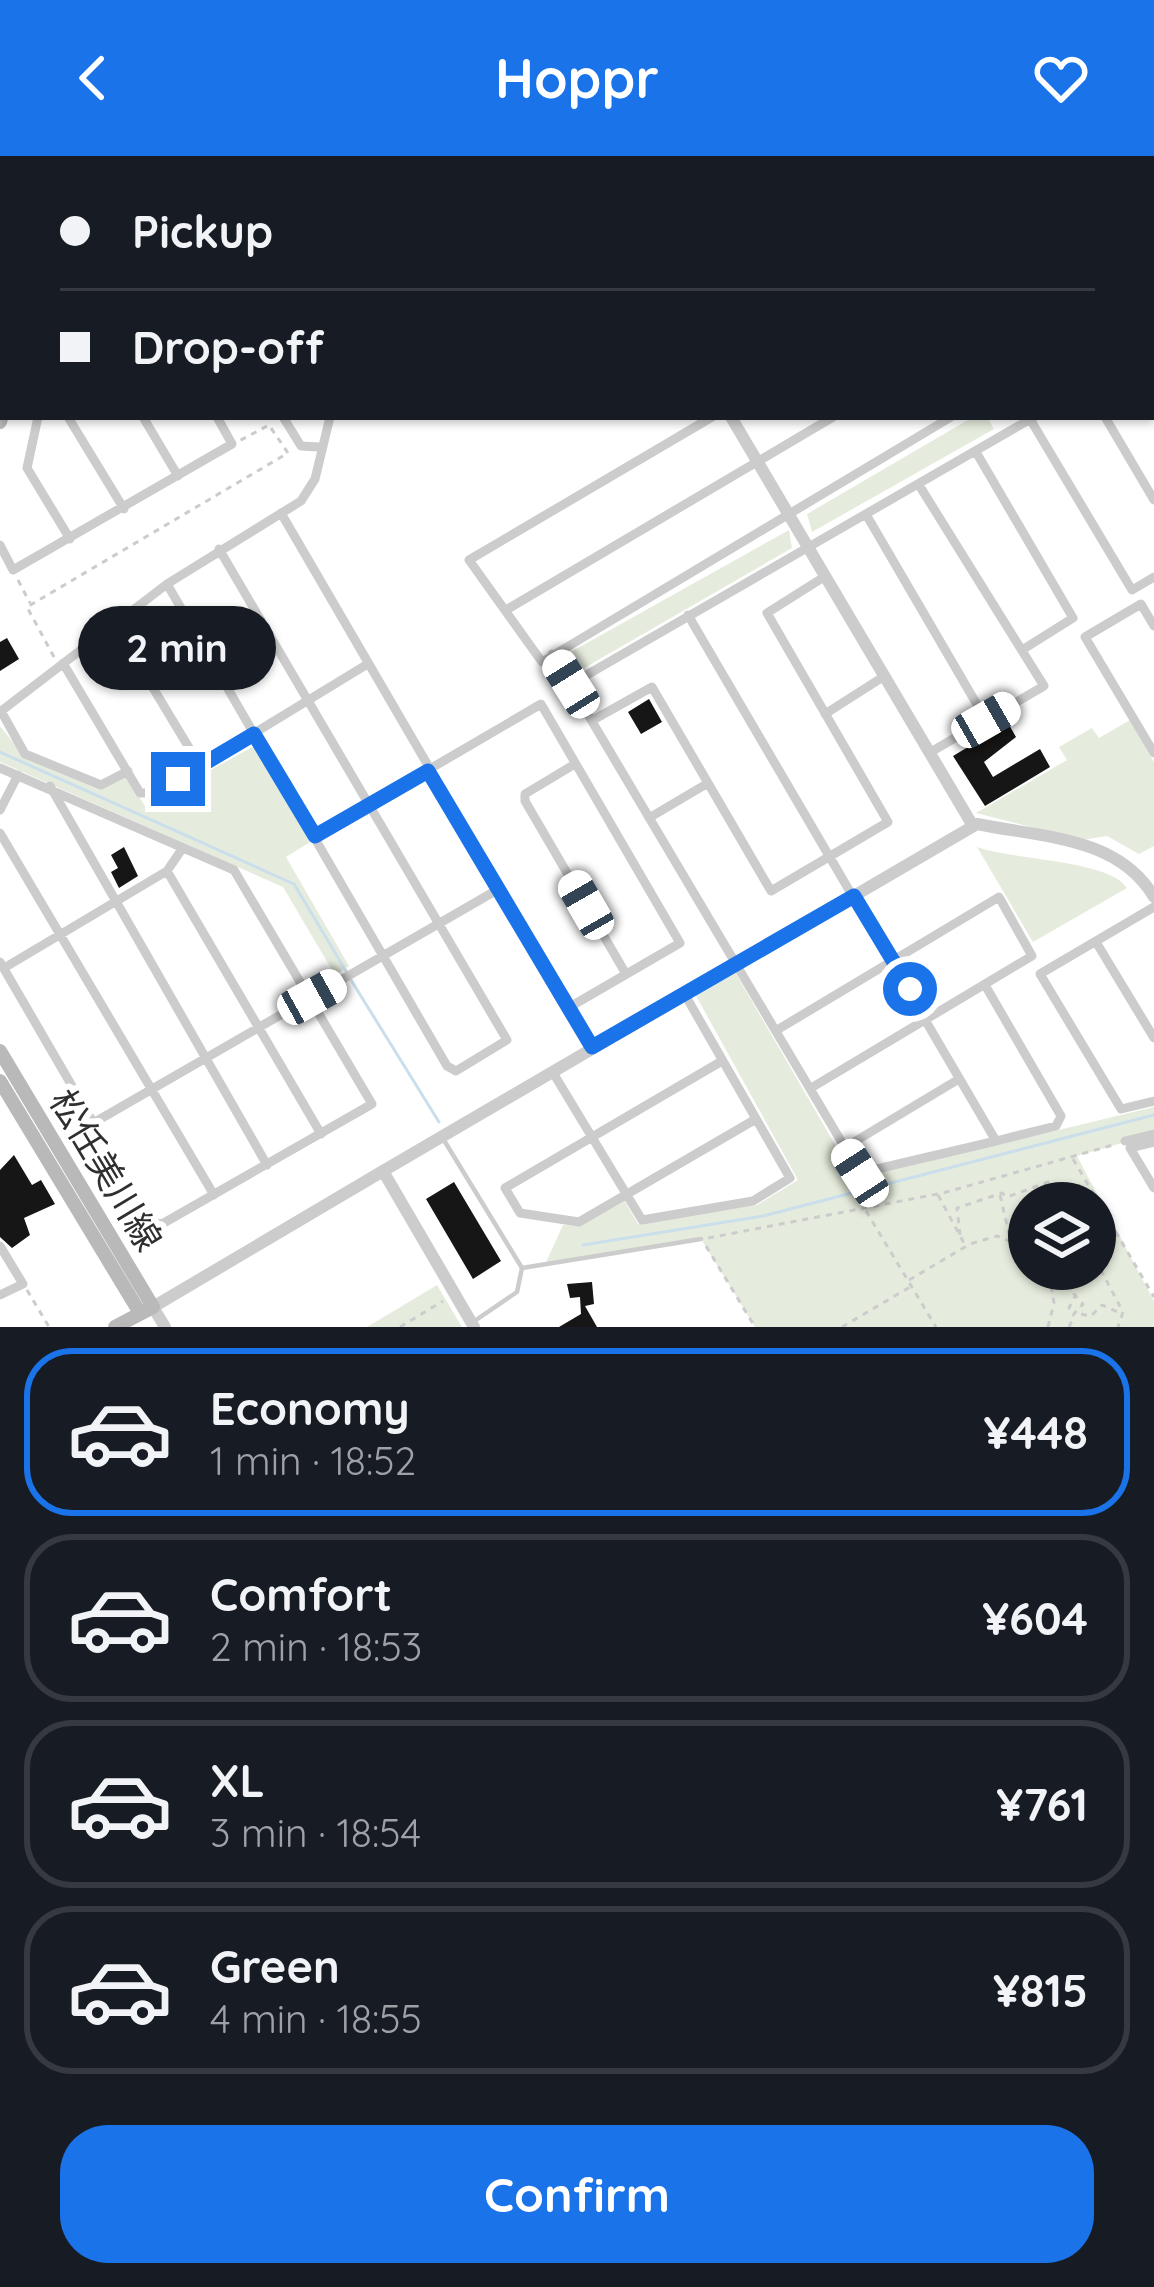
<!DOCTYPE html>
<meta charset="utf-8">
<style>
:root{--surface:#171b24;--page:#242831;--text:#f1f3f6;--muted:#9ea1a6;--line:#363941;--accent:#1a73e8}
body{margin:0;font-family:Quicksand,"Noto Sans JP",sans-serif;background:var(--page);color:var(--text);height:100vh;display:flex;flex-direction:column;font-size:45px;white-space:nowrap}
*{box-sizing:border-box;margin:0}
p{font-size:39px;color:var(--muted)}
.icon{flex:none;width:66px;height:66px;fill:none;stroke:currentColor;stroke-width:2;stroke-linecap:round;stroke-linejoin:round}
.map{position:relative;height:1171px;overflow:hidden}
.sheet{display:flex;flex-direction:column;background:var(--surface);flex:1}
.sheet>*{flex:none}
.top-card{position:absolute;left:0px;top:0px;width:1155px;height:264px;box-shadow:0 3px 9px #0004;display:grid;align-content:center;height:264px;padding:0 60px;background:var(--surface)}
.controls{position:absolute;left:1008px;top:1026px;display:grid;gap:24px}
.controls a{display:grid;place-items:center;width:108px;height:108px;border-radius:50%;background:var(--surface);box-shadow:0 3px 9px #0004;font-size:60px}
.end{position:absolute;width:54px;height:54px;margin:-27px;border:15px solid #1a73e8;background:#fff;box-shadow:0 0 0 6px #fff}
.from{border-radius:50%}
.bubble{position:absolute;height:84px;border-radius:42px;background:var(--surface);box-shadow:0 3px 9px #0004;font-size:39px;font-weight:700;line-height:84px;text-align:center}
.car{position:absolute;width:36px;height:72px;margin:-36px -18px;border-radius:15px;box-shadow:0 0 9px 3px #0007;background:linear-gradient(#fff 24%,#345 0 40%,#fff 0 76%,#345 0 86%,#fff 0)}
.top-card b{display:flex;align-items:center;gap:42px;height:114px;font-size:45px}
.top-card b+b{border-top:3px solid var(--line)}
.top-card i{width:30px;height:30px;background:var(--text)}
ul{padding:21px 0 0;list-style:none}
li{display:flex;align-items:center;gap:36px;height:168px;margin:0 24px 18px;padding:0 36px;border:6px solid var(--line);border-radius:48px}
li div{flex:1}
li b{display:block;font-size:45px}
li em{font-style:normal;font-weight:700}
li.selected{border-color:var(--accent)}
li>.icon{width:108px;height:108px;stroke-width:1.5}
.action{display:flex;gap:24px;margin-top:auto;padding:24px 60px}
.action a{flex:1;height:138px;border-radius:48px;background:var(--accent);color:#fff;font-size:48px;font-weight:700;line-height:138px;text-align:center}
header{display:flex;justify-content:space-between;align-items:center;height:156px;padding:0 60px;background:var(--accent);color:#fff;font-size:54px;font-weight:700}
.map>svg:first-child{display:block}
.green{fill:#e6ecdd;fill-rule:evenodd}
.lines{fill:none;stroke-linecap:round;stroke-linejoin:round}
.stream{stroke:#cadfeb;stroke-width:3}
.building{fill:#161616}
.path{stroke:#ccc;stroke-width:3;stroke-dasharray:6 6;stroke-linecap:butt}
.service{stroke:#ccc;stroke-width:4.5}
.minor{stroke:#ccc;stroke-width:9}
.tertiary{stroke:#ccc;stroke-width:12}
.secondary{stroke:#b9b9b9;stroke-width:14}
.route{stroke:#1a73e8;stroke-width:15}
.labels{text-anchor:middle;stroke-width:12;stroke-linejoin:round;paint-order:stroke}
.street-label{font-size:36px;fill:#2f2f2f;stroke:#fff}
</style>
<header><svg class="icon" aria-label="back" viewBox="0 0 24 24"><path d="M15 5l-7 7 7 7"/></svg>Hoppr<svg class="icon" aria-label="heart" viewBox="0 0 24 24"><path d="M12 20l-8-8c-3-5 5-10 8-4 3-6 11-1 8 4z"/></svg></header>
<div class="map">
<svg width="1154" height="1171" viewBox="0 0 1154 1171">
<rect width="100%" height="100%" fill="#fff"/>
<!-- green -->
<path class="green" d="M973 261H987L994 273 812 376 807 358Z
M789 374 792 392 579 515 569 514 560 502Z
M1130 564 1154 606V690L1139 698 1107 680 1082 684 976 657 1067 604 1059 591 1092 572 1099 582Z
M0 570 26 602 102 633 126 620 145 650 256 589 312 685 286 701 349 810 335 819 283 731 0 606Z
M977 691C1012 704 1110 704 1127 732L1033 786Z
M735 816 855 1023 1154 951V978L1077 1000 1154 1145V1171H755L701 1083 546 1106 563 1069 580 1070 624 1044 638 1068 757 1049 798 1024 695 838ZM1029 1047H1095V1113H1029Z
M437 1129 462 1171H367Z"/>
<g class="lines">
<!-- stream -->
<path class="stream" d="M0 596 294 728 346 815
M351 824 439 966
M583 1089 763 1060 1154 959"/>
</g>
<!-- building -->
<path class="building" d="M7 482 19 503 0 515V486Z
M649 543 662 566 641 578 628 556Z
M1008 567 1016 581 984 606 993 621 1040 593 1050 611 985 650 953 600Z
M124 691 138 720 119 732 111 716 118 712 111 699Z
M14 999 32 1029 41 1024 55 1048 24 1062 30 1079 12 1092 0 1081V1014Z
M454 1026 501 1105 473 1123 426 1043Z
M592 1126 594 1148 585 1150 597 1171H559L581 1158 580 1141 570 1142 567 1128Z"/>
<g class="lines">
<!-- path -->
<path class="path" d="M18 424 30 447
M54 501 27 451 288 297 269 269 239 285
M1073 1003 1154 1141
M938 1039 965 1089
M1000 1039 1010 1082
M1043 1047H1067
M866 1055 936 1171
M960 1079 957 1052 1002 1037 1007 1041 1051 1025 1064 1031 1065 1044
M708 1082 943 1037 1113 989
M1020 1086 1029 1063
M706 1090 755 1171
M1095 1103 1123 1156 1118 1171
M1074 1113V1138L1083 1148 1073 1159 1069 1152 1075 1140
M909 1124 970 1088 997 1080 1029 1093
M27 1134 49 1171
M1081 1158 1091 1160 1102 1149 1122 1158
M400 1171 443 1145
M842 1171 910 1131
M1048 1171 1054 1147 1048 1113
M1069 1171 1074 1160"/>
<!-- service -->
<path class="service" d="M442 981 522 1112 517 1136 476 1164
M522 1112 701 1083"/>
<!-- minor -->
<path class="minor" d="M51 0 53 3
M465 0 467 3
M551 0 553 3
M611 0 612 3
M708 0 710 3
M628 3 634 0
M1143 3 1147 0
M0 73 3 72
M1152 89 1154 93
M1152 147 1154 146
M1152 192 1154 190
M1152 219 1154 223
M0 239 3 240
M38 261 27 312 70 383
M68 261 124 353
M143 261 178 320
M283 261 301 290 319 291
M712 261 469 404 542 506 951 261
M1105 261 1154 344
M1030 263 1132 434 1154 421
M976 296 1073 462 1022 494
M919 329 1044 530 929 597
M281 357 592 891
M867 360 986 564
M0 389 13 414 232 288 217 261
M167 428 447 910 456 915 507 884 219 393
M506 454 833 261
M114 467 200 610
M1154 470 1141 448 1085 481 1154 597
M552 498 860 1017 996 985 688 459
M63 507 140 637H156L366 509
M571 528 1034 261
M1 555 25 598 101 629 128 615
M0 556 167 428 301 345 315 323 330 261
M825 558 883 521
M593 564 652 531 771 735 888 666 767 457 824 421
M575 608 525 638V645L626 818
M0 612 234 714 372 948 162 1068 151 1066 0 806
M50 630 267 1009
M0 654 18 619
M649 662 708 627
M0 677 214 1039
M315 680 541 548 680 787 568 852
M167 715 321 978
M1154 751 1040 818 1121 953 1154 945
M1096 786 1154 882
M4 812 167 715 182 693
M985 829 1061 960 1056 970 996 985
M777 874 999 741 1032 800 811 932
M722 905 505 1032 520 1057 579 1066 756 963
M552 915 642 1064 753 1045 790 1022 684 837
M95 966 497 734
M1125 985 1154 978
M1154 986 1130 992 1154 1032
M844 992 959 923
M0 1090 23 1128 0 1139"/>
<!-- tertiary -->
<path class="tertiary" d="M129 3 131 0
M761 3 766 0
M731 261 973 670
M165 1171 153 1151 383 1015
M474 1171 383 1015 977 668C1040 681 1118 680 1154 741"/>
<!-- secondary -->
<path class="secondary" d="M103 3 105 0
M0 266 3 256
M0 895 153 1151 115 1171
M0 925 140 1157"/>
</g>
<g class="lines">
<!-- route -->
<path class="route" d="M178 623 254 578 315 680 428 615 592 891 854 740 910 833"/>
</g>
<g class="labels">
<!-- street labels -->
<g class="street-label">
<text transform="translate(106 1014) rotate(59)" y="13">松任美川線</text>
</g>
</g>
</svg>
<div class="controls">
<a><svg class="icon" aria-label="layers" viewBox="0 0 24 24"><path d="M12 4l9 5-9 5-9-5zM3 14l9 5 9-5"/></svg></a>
</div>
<i class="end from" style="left:910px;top:833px"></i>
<i class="end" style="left:178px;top:623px"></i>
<div class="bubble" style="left:78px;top:450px;width:198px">2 min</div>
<i class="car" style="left:571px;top:528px;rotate:328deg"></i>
<i class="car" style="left:986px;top:564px;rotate:60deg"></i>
<i class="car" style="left:586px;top:749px;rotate:330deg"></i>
<i class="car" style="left:312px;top:841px;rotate:61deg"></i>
<i class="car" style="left:860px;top:1017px;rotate:327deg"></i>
<div class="top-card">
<b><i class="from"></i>Pickup</b>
<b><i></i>Drop-off</b>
</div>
</div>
<section class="sheet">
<ul>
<li class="selected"><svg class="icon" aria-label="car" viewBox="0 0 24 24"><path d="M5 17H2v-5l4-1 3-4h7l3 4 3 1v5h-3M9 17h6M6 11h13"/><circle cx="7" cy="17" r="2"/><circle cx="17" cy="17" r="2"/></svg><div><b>Economy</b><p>1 min · 18:52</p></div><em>¥448</em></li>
<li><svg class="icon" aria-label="car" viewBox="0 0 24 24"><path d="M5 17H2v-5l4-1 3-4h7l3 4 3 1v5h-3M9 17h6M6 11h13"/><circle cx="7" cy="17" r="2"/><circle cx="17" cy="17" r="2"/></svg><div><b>Comfort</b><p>2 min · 18:53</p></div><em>¥604</em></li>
<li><svg class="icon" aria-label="car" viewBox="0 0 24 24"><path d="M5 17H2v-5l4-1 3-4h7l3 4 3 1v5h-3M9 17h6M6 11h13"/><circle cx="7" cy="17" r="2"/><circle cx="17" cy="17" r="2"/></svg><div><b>XL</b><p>3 min · 18:54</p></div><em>¥761</em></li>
<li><svg class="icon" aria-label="car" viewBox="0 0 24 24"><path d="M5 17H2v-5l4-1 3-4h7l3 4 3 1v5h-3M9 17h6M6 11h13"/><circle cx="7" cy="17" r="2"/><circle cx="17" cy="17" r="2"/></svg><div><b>Green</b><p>4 min · 18:55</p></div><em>¥815</em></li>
</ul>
<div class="action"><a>Confirm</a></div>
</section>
